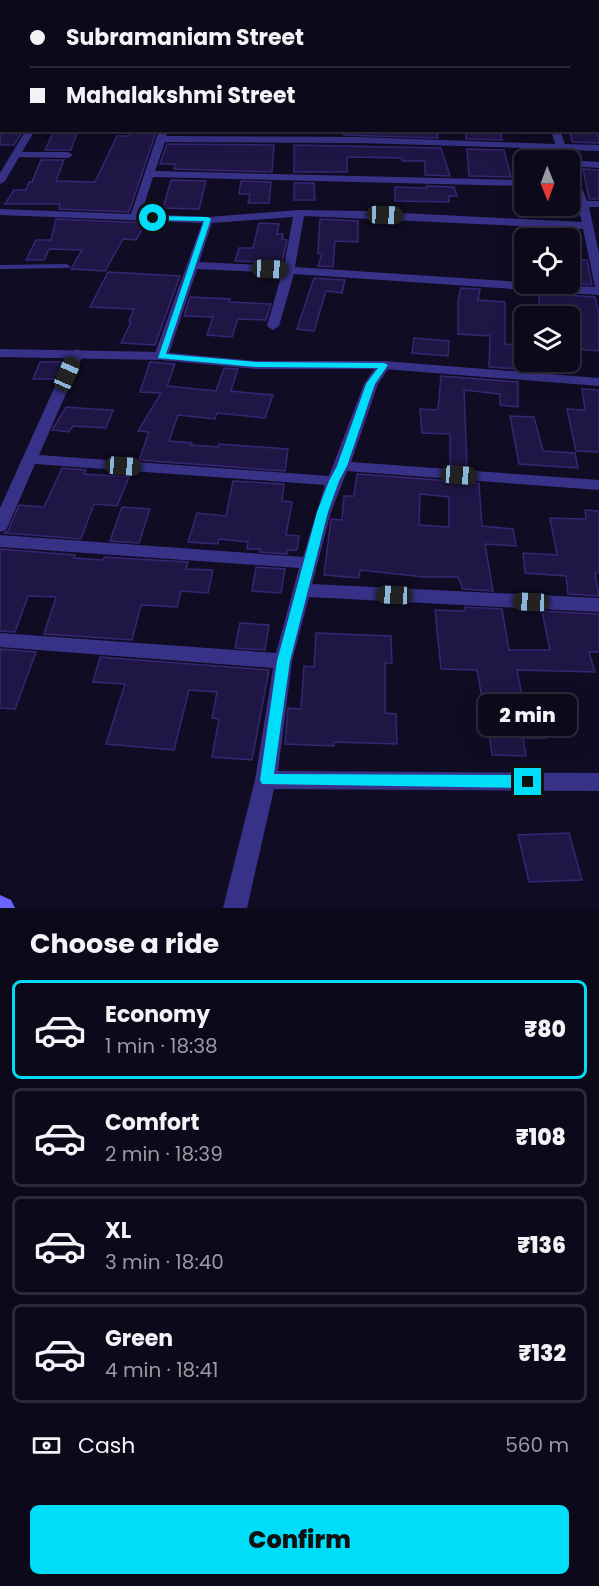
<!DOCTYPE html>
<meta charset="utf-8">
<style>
:root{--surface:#0c091a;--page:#1a1727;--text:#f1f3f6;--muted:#9a9aa2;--line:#2c2a39;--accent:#00ddf9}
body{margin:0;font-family:Poppins,sans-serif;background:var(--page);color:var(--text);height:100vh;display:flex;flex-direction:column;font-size:22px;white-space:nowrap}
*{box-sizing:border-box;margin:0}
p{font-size:20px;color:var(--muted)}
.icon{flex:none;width:33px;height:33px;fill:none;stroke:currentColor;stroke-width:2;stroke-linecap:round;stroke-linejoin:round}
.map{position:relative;height:908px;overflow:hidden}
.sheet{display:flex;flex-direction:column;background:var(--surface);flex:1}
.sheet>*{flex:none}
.hud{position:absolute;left:0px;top:0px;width:600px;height:132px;box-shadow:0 6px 24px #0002,0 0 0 2px var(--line);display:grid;align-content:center;height:132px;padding:0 30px;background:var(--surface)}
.needle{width:39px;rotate:179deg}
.controls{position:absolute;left:514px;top:150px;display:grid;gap:12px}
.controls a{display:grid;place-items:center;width:66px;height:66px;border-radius:9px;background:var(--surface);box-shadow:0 6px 24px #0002,0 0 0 2px var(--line);font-size:30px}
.end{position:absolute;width:27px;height:27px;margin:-14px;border:8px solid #00ddf9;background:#111;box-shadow:0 0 0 3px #111}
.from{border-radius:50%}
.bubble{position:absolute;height:42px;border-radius:9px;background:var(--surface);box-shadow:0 6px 24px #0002,0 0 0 2px var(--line);font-size:20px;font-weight:800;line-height:42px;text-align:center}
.car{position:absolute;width:18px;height:36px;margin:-18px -9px;border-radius:8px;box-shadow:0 0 4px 2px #0007;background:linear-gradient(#222 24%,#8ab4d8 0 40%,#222 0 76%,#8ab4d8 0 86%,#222 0)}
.hud b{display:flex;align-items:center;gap:21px;height:57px;font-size:22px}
.hud b+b{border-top:2px solid var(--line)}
.hud i{width:15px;height:15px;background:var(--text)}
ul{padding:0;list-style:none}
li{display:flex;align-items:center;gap:18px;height:99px;margin:0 12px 9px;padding:0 18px;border:3px solid var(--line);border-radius:9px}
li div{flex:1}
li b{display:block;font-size:22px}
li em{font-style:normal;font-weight:800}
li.selected{border-color:var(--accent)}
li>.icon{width:54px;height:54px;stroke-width:1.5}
h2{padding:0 30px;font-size:27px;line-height:72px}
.pay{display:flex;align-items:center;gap:15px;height:66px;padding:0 30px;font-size:22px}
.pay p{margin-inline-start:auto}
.action{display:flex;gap:12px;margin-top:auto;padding:12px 30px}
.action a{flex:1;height:69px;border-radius:9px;background:var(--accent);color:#111;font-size:24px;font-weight:800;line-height:69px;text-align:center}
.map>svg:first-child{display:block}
.building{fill:#201646;stroke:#362674;stroke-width:1.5;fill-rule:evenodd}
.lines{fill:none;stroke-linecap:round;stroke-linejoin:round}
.service{fill:#373287;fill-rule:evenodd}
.minor{fill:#373287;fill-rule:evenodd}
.tertiary{fill:#373287;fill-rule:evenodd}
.secondary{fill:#6b65ff;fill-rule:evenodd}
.route{fill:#00ddf9}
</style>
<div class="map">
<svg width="599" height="908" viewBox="0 0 599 908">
<rect width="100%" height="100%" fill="#100c23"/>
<!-- building -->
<path class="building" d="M344 130H436L438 138 344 135Z
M466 130H500L502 140 466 139Z
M570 130 599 131V143L572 142Z
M7 131H23L14 145H0V134Z
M131 132H156L129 212 59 209 60 204H5L14 190H26L29 182H32L41 160H64L56 181 95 182 117 136H129Z
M53 133H77L71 150H45Z
M167 144 274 145 272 172 174 169 175 164H160Z
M294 145 441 148 450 176 425 175V161H402V158L350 157 347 158V172H294Z
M467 149 504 150 511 177 469 176Z
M583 169 599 170V199H589Z
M171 180 206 181 199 209 163 208Z
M241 181 271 182 269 203H248L250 194H239Z
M294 183H314L315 200H294Z
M426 186 454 187 457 196H449V202L395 201V187L426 188Z
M519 206H535L536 217H520Z
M56 219 146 223 136 240 123 239 105 271 71 269 82 250 49 249 44 260H26L36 240H51Z
M320 219 358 221V242L335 241 333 267 318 266 322 254 318 253Z
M259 223 279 224 277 234H283L282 239 287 240 282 263 235 261 239 248H253Z
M571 259 587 260 592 285 572 283 571 276H574Z
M108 272 180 276 155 345 121 343 131 322 129 321 134 309 90 307Z
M314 278 345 280 342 293 326 291 314 331 297 329Z
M461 288 480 289 478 300 505 302V344L525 346V362H518V369L489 367 490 336 458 334V300Z
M539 293 595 297 599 314V351L570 348V316H557V312L539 311Z
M190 297 230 299 229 302 271 304 266 320 238 319 232 337 207 335 213 317 184 316Z
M414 338 449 341 448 356 412 353Z
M40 362H63L56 379H33Z
M150 362 175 364 167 386 216 391 224 368 238 369 231 391 273 395 265 418 217 413 215 419 178 415 169 441 192 443 191 445 218 447 219 444 288 449 285 471 139 460 149 432 138 431 161 393 140 392Z
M441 376 518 382V407L500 405V394L464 390 467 468 450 467V434L422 433 420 409 438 410Z
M582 389 599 390V452L576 451 567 409 585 410Z
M66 407 93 409 113 410 106 428 73 426 69 432 52 430Z
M510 416 534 417 543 451 575 453 578 468 519 464Z
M62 468 86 470 84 474 129 477 117 506 94 504 81 539 4 533 8 531 19 505 44 507Z
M357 474 479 483 482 526 513 529 516 546 485 544 493 591 463 589 458 577H424L360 570 359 578 324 575 331 519 342 520 344 496H354ZM420 494 449 497V527L419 525Z
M233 481 284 484 282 501 292 502 286 535 299 536 297 550H288L287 554 259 552 260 549H247L248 542 219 539 218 544 188 542 197 513 226 516Z
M122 507 150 509 139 543 110 541Z
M585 510 599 511V573H595L599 596 568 594 566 576 525 573 523 553 557 555 550 518 586 519Z
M0 549 75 555 74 558 103 560 104 557 188 562 186 569 213 570 208 593 181 591 177 607 141 605 132 640 44 634 56 597 28 596 15 632 0 631Z
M256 567 285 569 281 593 252 591Z
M465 607 502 609 509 650H550L542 611 599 614V652H589L595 672 517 670 523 702H538L546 738H523L526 756 492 755 484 698H482L477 670 441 669 435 610 465 611Z
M240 623 269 625 265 650 235 648Z
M316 633 391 636 392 663H385V713L396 714 397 744 334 742V746L285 744 288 708 301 709 304 666 314 667Z
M0 649 36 652 15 709 0 708Z
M100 657 269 670 252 760 212 757 219 719 212 718 217 692 189 690 174 750 106 744 125 684 93 682Z
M569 833 582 880 529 882 518 835Z"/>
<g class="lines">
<!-- service -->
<path class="service" d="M92 0H96L91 2Z
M159 0 167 2H161Z
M459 0H463L464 2H460Z
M66 264 70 266 69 268 0 269V265Z"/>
<!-- minor -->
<path class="minor" d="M20 0H52L55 2H19Z
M74 0H81L73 2Z
M293 0H299V2H293Z
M356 0H362V2H356Z
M417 0H423V2H417Z
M522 0H528L529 2H523Z
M0 18H2L0 23Z
M598 40H599V45H598Z
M598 55H599V59H598Z
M0 63H2L0 69Z
M0 85H2V89H0Z
M0 107H2V113H0Z
M0 126 2 130 5 131 0 132Z
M159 130H168L166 136 360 137 555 144 551 130H560L565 144 599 145V151L567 150 569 155 564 158 561 157 557 149 360 143 165 142 155 171 525 180V186L153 177 141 214 208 217 299 210 363 211 582 222 570 181V167L575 170 587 201H599V207H589L599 253V295L294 274 279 326 273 330 267 326 282 273 197 269 168 356 161 360 156 359 154 356 202 223 0 215V209L131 214ZM304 216 583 229 595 287 295 267ZM293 217 284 266 199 262 212 223Z
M16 152H68L73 155 68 158 13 157 11 155Z
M569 160H570L599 162V168L570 166Z
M77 349 84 353 39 455 329 476 364 384 379 362 384 361 391 365 378 384 351 462 599 480V490L347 471 331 512 312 584 599 598V612L309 597 292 661 278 771 599 773V791L274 789 247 908H223L255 780 273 668 0 647V633L276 653 299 568 0 547V535L303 557 325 485 35 464 8 526 6 530 0 532V508L70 353Z"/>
<!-- tertiary -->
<path class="tertiary" d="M26 130H35L5 181 0 184V173Z
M0 349 161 352 257 361H384L599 378V386L384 369H257L161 360 0 357Z"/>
<!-- secondary -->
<path class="secondary" d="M598 28H599V32H598Z
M0 57H2V61H0Z
M0 895 11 900 15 908H0Z"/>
</g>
<!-- route -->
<path class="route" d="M151 216 208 217 211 219 166 354 257 362 384 363 388 365 375 384 347 466 339 481 328 512 290 661 274 774 528 775 533 777 535 782 533 786 528 788 262 784 260 780 277 661 317 512 329 481 337 466 366 384 378 368 257 367 158 358 204 221 153 220Z"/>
</svg>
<div class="controls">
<a><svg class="needle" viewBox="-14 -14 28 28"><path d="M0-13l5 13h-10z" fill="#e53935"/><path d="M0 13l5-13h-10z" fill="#9a9aa2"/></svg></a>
<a><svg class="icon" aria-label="locate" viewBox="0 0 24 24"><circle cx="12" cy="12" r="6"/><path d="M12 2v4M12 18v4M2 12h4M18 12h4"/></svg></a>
<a><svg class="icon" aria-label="layers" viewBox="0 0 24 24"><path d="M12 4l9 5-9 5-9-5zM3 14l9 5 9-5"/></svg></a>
</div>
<i class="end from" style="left:153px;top:218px"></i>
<i class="end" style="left:528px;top:782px"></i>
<div class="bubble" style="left:478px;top:694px;width:99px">2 min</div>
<i class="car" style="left:385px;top:215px;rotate:92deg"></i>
<i class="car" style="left:270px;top:269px;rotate:93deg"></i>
<i class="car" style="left:67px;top:374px;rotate:24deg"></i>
<i class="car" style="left:123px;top:466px;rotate:94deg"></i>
<i class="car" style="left:459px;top:475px;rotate:94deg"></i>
<i class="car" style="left:394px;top:595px;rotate:273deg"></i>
<i class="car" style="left:531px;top:602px;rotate:273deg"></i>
<div class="hud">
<b><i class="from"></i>Subramaniam Street</b>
<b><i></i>Mahalakshmi Street</b>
</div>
</div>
<section class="sheet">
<h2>Choose a ride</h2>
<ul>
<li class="selected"><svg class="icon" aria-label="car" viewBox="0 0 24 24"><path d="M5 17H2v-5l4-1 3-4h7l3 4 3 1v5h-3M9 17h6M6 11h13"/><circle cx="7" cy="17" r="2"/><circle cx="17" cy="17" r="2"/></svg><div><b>Economy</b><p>1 min · 18:38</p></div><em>₹80</em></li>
<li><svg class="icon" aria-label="car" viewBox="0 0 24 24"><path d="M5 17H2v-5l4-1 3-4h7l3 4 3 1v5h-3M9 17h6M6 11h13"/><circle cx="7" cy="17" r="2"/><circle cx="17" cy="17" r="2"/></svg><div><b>Comfort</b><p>2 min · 18:39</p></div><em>₹108</em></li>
<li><svg class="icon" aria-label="car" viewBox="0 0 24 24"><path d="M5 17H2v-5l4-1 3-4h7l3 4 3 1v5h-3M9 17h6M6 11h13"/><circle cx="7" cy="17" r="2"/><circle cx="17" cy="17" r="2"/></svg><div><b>XL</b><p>3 min · 18:40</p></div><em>₹136</em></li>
<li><svg class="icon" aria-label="car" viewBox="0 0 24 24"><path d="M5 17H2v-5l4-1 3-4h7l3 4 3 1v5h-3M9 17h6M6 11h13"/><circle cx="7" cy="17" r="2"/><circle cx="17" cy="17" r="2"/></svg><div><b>Green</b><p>4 min · 18:41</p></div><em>₹132</em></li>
</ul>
<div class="pay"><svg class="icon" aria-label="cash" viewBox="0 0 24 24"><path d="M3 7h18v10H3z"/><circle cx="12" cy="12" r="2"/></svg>Cash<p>560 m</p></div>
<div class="action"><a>Confirm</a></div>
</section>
